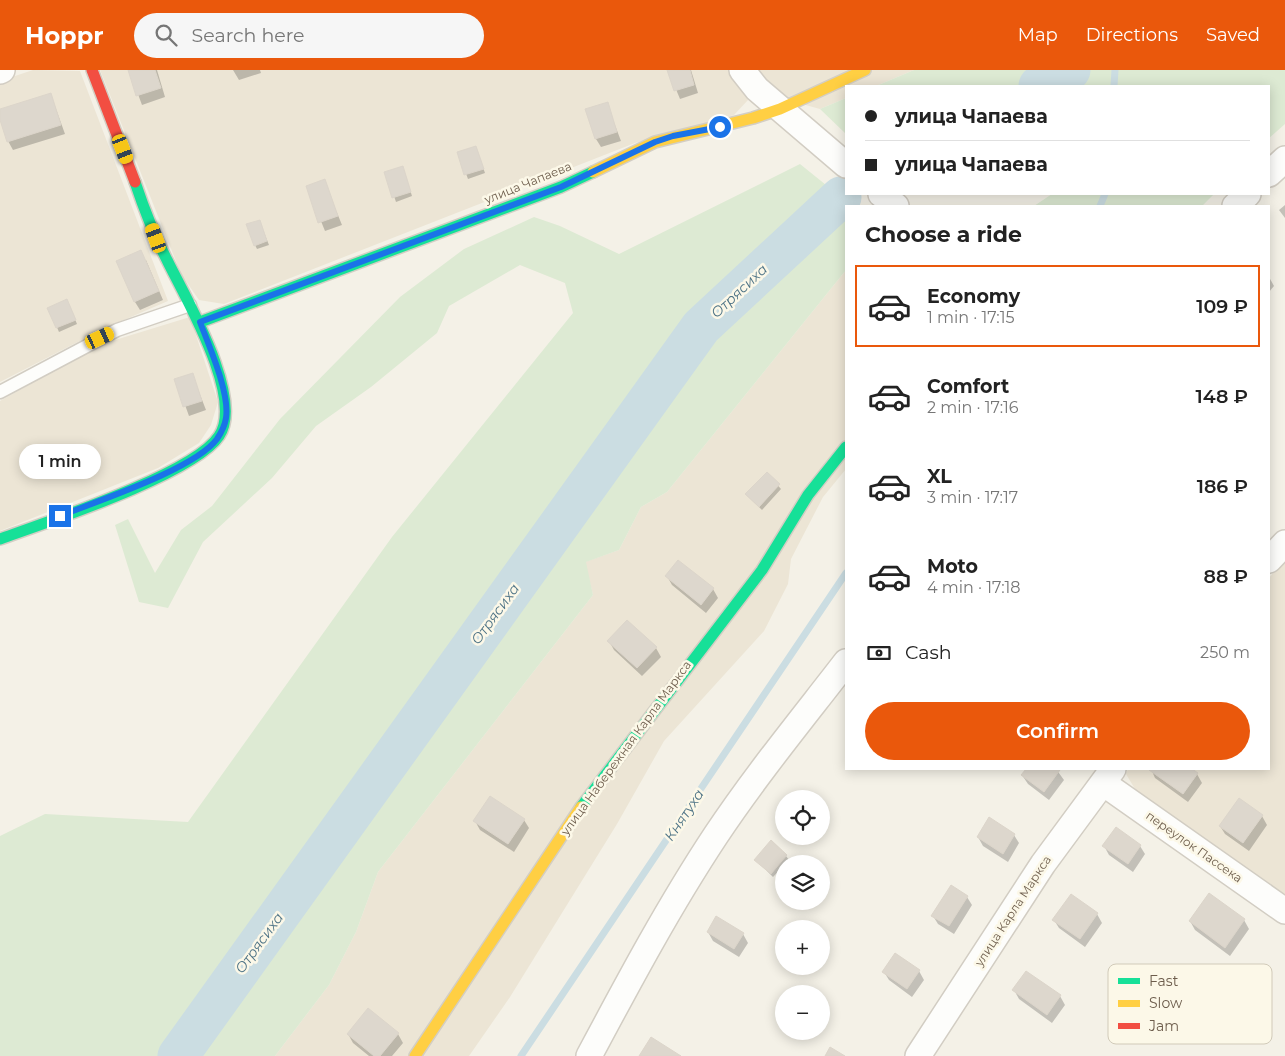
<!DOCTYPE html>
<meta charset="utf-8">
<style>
:root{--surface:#fff;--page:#f6f6f6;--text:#222;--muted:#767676;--line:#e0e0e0;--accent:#ea580c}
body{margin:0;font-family:Montserrat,sans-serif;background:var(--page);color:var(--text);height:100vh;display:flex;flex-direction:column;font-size:19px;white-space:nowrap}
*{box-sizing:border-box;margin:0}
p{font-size:16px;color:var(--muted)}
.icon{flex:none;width:28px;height:28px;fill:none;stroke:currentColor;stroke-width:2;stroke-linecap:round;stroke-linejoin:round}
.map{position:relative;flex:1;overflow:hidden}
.drawer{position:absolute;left:845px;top:135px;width:425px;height:565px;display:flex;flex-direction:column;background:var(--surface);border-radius:0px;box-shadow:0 2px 12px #0003}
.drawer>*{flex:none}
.guide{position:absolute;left:845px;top:15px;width:425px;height:110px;border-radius:0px;box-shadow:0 2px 12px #0003;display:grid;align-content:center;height:110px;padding:0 20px;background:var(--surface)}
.tools{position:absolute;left:775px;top:720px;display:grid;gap:10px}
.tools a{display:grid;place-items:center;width:55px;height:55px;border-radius:50%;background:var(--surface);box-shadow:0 2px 12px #0003;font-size:25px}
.end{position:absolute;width:22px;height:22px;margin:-11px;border:6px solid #1a73e8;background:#fff;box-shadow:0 0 0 2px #fff}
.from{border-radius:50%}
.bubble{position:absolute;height:35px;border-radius:18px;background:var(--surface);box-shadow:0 2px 12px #0003;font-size:16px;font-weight:600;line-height:35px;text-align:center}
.car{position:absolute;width:15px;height:30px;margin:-15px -8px;border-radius:6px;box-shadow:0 0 4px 1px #0007;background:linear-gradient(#f5c518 24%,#345 0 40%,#f5c518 0 76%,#345 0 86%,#f5c518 0)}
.guide b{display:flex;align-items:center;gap:18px;height:48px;font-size:19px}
.guide b+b{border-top:1px solid var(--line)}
.guide i{width:12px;height:12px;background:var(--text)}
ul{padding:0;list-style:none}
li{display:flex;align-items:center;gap:15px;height:82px;margin:0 10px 8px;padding:0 10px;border:2px solid transparent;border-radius:0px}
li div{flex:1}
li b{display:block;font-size:19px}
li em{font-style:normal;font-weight:600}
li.current{border-color:var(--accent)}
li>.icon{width:45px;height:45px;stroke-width:1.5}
h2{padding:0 20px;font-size:22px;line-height:60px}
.pay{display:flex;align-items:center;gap:12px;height:55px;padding:0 20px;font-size:19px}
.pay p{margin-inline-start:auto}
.primary-button{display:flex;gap:10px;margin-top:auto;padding:10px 20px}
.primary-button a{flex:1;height:58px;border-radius:30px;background:var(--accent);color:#fff;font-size:20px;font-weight:600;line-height:58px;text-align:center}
header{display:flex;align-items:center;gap:30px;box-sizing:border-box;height:70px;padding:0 25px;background:var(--accent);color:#fff}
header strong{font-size:24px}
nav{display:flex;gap:28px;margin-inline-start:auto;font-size:18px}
.search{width:350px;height:45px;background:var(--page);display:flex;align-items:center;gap:12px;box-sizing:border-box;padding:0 18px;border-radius:28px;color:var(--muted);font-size:19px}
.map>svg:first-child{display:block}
.residential{fill:#ece5d5}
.green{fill:#ddead3}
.shadow{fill:#0003}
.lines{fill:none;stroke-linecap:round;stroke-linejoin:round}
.stream{stroke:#cbdde2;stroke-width:7}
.river{stroke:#cbdde2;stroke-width:41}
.building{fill:#ddd7cd;stroke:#dcd5ca}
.lane-casing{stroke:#d2cdc3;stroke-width:15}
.street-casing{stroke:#d2cdc3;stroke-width:28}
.fast-casing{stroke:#d3cec4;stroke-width:14}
.slow-casing{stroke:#d3cec4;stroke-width:14}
.jam-casing{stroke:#d3cec4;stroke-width:14}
.lane{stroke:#fdfdfb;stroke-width:12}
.street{stroke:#fdfdfb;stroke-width:25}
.fast{stroke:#16e098;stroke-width:11}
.slow{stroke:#ffcf43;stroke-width:11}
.jam{stroke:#f24e42;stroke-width:11}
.route{stroke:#1a73e8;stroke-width:6}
.labels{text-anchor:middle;stroke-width:5;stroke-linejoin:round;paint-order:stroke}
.street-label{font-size:12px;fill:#6d5d4c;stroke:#fcf8e8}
.water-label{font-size:14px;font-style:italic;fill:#4c7285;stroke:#fcf8e8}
.key{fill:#fcf8e8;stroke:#d1cab9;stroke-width:1}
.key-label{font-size:14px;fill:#6d5d4c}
</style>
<header>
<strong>Hoppr</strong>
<div class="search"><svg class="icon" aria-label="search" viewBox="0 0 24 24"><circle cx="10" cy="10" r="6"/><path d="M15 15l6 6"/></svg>Search here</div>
<nav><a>Map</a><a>Directions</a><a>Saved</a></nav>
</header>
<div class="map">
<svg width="1285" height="986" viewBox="0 0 1285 986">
<rect width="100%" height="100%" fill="#f4f1e7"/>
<!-- residential -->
<path class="residential" d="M33 0 80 1 168 231 103 259 0 312V11Z
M100 0H731L748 30 734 45 635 73 224 234 199 230 181 204Z
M749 0H914L876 16H846V28L820 39 784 29Z
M846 200V399L823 427 791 489 788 514 764 561 664 671 617 754 510 927 469 986H275L329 915 356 862 378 802 593 525 585 492 619 480 641 437 667 422Z
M190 247 218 332 211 355 199 373 158 398 0 461V331L102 274Z
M1285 488V834L1138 724 1126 704 1128 699H1269V508Z"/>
<!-- green -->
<path class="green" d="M914 0H1285V54L1269 68V16H876Z
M846 28V64L820 39Z
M800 94 852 136H846V200L667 422 641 437 619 480 586 492 593 525 378 802 356 862 329 915 275 986H0V766L45 744 188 752 392 467 573 243 565 213 520 195 449 236 437 263 371 317 316 356 272 408 203 472 168 538 139 532 115 455 128 449 155 503 181 460 212 436 280 349 400 227 464 179 534 147 560 156 619 184Z
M1052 124H1214L1202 136H1034Z"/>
<!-- shadow -->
<path class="shadow" d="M129 0H157L165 27 142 35Z
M233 0H260L261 3 239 10Z
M668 0H691L698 23 680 29Z
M51 25 65 64 13 80 8 71 0 40Z
M607 34 621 71 601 77 596 69Z
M476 77 485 103 468 109 458 82Z
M404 101 412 126 396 132 386 102Z
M324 111 342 155 325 161 307 117Z
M1285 135V148L1279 140Z
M261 155 269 175 257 179 255 175Z
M146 190 163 230 140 240 135 232Z
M1269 207 1274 216 1269 222Z
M69 235 77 254 59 262 49 239Z
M192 304 206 340 189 346 176 310Z
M767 403 781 419 762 440 747 425Z
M667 506 713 519 718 528 706 543 672 515Z
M609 571 656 578 661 587 642 606 614 580Z
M1027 699H1056L1064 710 1049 730 1028 714 1022 705Z
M1151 699H1190L1197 704 1202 713 1188 732 1155 708Z
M1262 746 1267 755 1249 781 1225 764 1220 756Z
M524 750 529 758 514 782 480 760 475 751Z
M1014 765 1019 773 1008 792 983 776 978 767Z
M1104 776H1140L1145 784 1133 802 1109 785Z
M786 786 789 790 773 807 756 790Z
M1209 825 1244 850 1249 859 1230 886 1195 860 1190 851Z
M967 827 972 835 954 864 938 854 933 846Z
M1097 844 1102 853 1085 877 1059 858 1054 850Z
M708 862 743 864 748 873 739 887 713 871Z
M919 901 924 910 912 927 889 910 884 902Z
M1014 920 1060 926 1065 935 1052 953 1019 929Z
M348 964H398L403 973 392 986H369L353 973Z"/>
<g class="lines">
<!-- stream -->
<path class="stream" d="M1114 16 1115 0
M1100 136 1105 124
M521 986 846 503"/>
<!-- river -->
<path class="river" d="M1039 16 1070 0
M178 986 701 257 841 127"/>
</g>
<!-- building -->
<path class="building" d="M128 0H155L161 18 136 26Z
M667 0H690L694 15 674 21Z
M51 23 61 55 7 72 0 50V39Z
M608 32 617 62 595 69 585 39Z
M476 76 484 99 464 105 457 82Z
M403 96 411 122 392 128 384 102Z
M325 109 338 146 318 153 306 116Z
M260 150 267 171 254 176 246 154Z
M141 180 159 221 134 232 116 191Z
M67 229 76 250 56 258 47 238Z
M193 303 202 331 183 337 174 309Z
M767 402 780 414 759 437 745 424Z
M678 490 714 518 701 535 665 506Z
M627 550 657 577 637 598 607 571Z
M1026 699H1058L1060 700 1044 722 1021 705Z
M1192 699 1198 703 1183 724 1149 700Z
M490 726 525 749 508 774 473 751Z
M1239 728 1263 745 1243 773 1219 756Z
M989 747 1015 764 1003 784 977 767Z
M1116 757 1141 775 1128 794 1102 776Z
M771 770 787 785 771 804 754 790Z
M951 815 968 826 949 856 931 846Z
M1209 823 1245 849 1225 878 1189 851Z
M1071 824 1098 843 1080 869 1052 850Z
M716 846 744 863 734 879 707 862Z
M895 883 920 900 907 919 882 902Z
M1026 901 1061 925 1047 945 1012 920Z
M368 938 399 963 380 986H374L347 964Z
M651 967 681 986H639Z
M830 977 845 986H825Z"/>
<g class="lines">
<defs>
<path id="lane" d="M0 322 117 260 190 235"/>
<path id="street" d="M742 0 757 19 846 95
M0 1 2 0
M1269 104 1285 89
M881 124 896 136
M1235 136 1248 124
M1269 490 1285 473
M1103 713 1285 841
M589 986C629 911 669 836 716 765 756 705 802 649 846 592
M918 986 1043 794 1113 699"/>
<path id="fast" d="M200 252 561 117 593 102
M0 469C47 452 194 404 219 366 245 328 185 227 167 190 154 165 144 139 135 112
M581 737 762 500 808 425 846 377"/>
<path id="slow" d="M593 102 655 72 753 48 780 39 865 0
M415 986 581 737"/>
<path id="jam" d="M92 0 135 112"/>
</defs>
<!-- lane casing -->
<use href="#lane" class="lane-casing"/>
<!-- street casing -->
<use href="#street" class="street-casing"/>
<!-- fast casing -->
<use href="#fast" class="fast-casing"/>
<!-- slow casing -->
<use href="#slow" class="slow-casing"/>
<!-- jam casing -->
<use href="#jam" class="jam-casing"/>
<!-- lane -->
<use href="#lane" class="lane"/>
<!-- street -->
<use href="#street" class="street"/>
<!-- fast -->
<use href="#fast" class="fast"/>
<!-- slow -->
<use href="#slow" class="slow"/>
<!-- jam -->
<use href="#jam" class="jam"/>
</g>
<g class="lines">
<!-- route -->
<path class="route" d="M60 446C97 431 195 399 217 369 221 363 225 355 226 348 230 323 209 276 200 252L561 117 655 72 673 66 720 57"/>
</g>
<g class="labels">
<!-- street labels -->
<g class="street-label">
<text transform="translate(528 113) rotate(-22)" y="4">улица Чапаева</text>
<text transform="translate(626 678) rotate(-54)" y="4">улица Набережная Карла Маркса</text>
<text transform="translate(1194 777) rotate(35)" y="4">переулок Пассека</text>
<text transform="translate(1013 841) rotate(-57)" y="4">улица Карла Маркса</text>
</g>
<!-- water labels -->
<g class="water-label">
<text transform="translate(739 221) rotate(-43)" y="5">Отрясиха</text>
<text transform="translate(495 544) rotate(-54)" y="5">Отрясиха</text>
<text transform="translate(684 745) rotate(-56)" y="5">Княтуха</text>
<text transform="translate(259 873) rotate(-54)" y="5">Отрясиха</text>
</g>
</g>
<!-- legend -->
<rect x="1108" y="894" width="164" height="80" rx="8" class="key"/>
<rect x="1118" y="908" width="22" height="6" fill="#16e098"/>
<rect x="1118" y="930" width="22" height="7" fill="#ffcf43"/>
<rect x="1118" y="953" width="22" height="6" fill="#f24e42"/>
<g class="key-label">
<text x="1149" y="916">Fast</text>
<text x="1149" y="938">Slow</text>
<text x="1149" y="961">Jam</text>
</g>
</svg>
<div class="tools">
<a><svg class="icon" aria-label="locate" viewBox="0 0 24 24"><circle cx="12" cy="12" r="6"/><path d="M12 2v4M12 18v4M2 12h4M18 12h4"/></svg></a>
<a><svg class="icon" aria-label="layers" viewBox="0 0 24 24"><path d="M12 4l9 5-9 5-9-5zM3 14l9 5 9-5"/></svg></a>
<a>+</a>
<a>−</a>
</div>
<i class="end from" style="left:720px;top:57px"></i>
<i class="end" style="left:60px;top:446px"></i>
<div class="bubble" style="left:19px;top:374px;width:82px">1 min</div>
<i class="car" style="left:123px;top:79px;rotate:159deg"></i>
<i class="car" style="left:156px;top:168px;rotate:340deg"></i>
<i class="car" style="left:100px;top:268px;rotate:65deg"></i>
<div class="guide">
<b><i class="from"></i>улица Чапаева</b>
<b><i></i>улица Чапаева</b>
</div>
<section class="drawer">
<h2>Choose a ride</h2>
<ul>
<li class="current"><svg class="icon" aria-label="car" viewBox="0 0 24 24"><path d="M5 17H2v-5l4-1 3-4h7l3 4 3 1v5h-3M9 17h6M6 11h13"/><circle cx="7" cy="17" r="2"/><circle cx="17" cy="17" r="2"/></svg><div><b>Economy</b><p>1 min · 17:15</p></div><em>109 ₽</em></li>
<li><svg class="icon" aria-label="car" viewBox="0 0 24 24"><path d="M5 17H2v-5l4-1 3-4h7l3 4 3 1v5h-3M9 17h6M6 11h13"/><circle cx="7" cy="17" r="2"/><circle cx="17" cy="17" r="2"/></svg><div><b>Comfort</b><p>2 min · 17:16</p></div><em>148 ₽</em></li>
<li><svg class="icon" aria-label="car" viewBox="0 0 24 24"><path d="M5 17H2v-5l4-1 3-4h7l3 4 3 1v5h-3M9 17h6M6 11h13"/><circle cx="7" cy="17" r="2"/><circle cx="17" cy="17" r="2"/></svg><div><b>XL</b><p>3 min · 17:17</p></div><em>186 ₽</em></li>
<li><svg class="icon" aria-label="car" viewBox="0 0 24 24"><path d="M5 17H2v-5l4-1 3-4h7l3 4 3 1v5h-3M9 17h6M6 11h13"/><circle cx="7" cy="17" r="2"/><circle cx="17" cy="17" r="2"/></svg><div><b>Moto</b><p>4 min · 17:18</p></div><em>88 ₽</em></li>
</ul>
<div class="pay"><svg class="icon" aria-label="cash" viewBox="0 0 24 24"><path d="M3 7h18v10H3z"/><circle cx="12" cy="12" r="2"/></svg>Cash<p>250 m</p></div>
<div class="primary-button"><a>Confirm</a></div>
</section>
</div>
